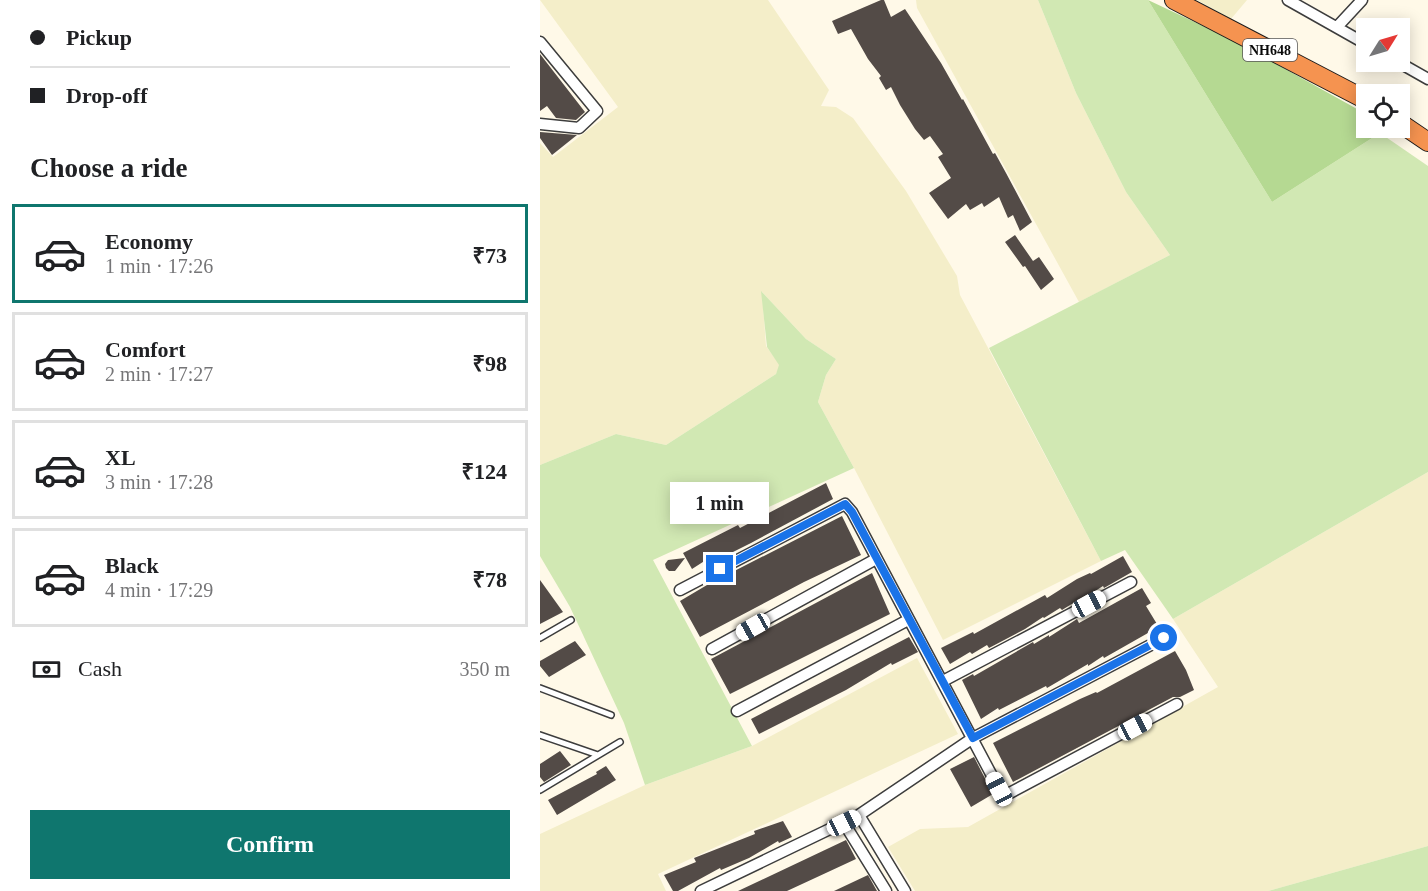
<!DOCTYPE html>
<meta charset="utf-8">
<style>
:root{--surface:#fff;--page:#f6f6f6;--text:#202124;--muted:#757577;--line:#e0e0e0;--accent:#0f766e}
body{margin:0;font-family:"Times New Roman",serif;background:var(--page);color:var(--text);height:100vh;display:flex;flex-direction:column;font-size:22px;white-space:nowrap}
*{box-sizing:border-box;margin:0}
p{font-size:20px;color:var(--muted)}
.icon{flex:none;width:33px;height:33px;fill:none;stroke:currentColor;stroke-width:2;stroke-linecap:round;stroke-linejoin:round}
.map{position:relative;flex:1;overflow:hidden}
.sheet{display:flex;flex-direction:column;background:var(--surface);width:540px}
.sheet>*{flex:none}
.hud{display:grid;align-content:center;height:132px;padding:0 30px;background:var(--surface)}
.needle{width:39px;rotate:53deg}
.buttons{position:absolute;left:816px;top:18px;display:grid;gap:12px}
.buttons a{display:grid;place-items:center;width:54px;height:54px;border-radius:0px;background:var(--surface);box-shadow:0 3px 15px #0003;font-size:30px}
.end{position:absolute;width:27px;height:27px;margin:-14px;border:8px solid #1a73e8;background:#fff;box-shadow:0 0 0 3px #fff}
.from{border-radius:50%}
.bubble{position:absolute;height:42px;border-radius:0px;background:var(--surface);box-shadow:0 3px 15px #0003;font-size:20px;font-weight:700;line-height:42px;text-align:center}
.car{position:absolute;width:18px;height:36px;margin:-18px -9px;border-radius:8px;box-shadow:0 0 4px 2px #0007;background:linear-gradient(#fff 24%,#345 0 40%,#fff 0 76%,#345 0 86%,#fff 0)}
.hud b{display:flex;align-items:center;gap:21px;height:57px;font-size:22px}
.hud b+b{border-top:2px solid var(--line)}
.hud i{width:15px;height:15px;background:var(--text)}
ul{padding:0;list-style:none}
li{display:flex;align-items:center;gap:18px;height:99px;margin:0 12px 9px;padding:0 18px;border:3px solid var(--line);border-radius:0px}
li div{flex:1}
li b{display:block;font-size:22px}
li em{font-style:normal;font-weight:700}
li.current{border-color:var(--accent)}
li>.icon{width:54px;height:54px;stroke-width:1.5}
h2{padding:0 30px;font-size:27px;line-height:72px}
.pay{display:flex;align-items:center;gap:15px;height:66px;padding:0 30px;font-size:22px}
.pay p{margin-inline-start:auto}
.action{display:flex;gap:12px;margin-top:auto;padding:12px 30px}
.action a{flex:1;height:69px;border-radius:0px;background:var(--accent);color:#fff;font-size:24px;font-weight:700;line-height:69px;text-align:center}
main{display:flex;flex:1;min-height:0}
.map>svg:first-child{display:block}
.farmland{fill:#f4eec9}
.green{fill:#d1e8b3}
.forest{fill:#b5d992}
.building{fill:#534b47}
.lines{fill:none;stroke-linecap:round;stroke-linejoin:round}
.lane-casing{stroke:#3d3d3d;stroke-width:8}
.street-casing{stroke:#3d3d3d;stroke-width:13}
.highway-casing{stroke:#1b1b1b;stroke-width:20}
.lane{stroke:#fff;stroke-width:5}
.street{stroke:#fff;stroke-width:10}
.highway{stroke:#f59350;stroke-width:18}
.route{stroke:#1a73e8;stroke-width:8}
.labels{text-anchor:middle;stroke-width:6;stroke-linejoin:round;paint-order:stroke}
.shield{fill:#fff;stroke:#545454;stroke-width:1.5}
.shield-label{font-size:14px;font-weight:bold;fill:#0a0a0a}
</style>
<main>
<section class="sheet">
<div class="hud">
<b><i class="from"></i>Pickup</b>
<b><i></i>Drop-off</b>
</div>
<h2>Choose a ride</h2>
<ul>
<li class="current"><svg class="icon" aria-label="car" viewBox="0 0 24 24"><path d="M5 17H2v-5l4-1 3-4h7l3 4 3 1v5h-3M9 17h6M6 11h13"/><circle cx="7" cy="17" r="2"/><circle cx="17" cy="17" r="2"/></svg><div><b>Economy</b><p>1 min · 17:26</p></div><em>₹73</em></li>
<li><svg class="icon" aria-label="car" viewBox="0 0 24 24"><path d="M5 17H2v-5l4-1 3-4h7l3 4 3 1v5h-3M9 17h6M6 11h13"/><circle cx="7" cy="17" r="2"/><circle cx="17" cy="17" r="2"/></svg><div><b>Comfort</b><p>2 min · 17:27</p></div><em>₹98</em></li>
<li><svg class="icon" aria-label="car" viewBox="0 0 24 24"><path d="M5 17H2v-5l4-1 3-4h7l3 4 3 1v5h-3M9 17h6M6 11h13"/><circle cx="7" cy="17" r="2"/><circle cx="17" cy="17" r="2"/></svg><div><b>XL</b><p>3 min · 17:28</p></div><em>₹124</em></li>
<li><svg class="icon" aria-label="car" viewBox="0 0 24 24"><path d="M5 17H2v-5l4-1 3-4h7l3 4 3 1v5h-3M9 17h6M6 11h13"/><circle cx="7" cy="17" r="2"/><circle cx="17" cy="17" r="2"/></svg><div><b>Black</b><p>4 min · 17:29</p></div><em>₹78</em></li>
</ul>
<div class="pay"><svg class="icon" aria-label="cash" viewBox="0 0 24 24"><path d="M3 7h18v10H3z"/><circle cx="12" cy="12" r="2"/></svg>Cash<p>350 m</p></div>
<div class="action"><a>Confirm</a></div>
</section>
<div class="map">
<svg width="888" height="891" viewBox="0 0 888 891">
<rect width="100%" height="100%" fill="#fff9e8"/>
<!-- farmland -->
<path class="farmland" d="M0 0H228L289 90 281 106 296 107 313 118 366 191 417 276 420 295 561 561 403 640 314 468 278 402 286 375 296 359 266 339 222 292 226 346 240 365 236 374 126 445 76 434 0 465V143L13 157 78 107Z
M376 0H498L536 93 586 192 630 255 539 302 377 8Z
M657 0H707L691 19Z
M888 472V846L728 891H375L348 847 380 829 428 827 678 687 633 619Z
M377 658 418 734 118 874 126 891H0V834L105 785 212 746Z"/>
<!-- green -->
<path class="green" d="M498 0H608L732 202 840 133 888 166V472L633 619 585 550 561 561 449 348 630 255 586 192 536 93Z
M221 291 266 339 296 359 286 375 278 402 314 468 113 560 212 746 105 785 84 723 30 607 0 556V465L76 434 126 445 236 374 239 365 227 347Z
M888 846V891H728Z"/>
<!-- forest -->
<path class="forest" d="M608 0 695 41 826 114V128H842L840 133 732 202Z"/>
<!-- building -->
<path class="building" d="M341 0H344L351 17 365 9 401 63 422 100 423 99 453 154 455 153 466 173 492 222 480 231 473 215 468 218 459 197 444 207 442 203 430 210 426 204 408 219 389 193 411 178 398 157 403 154 390 136 384 140 375 129 360 105 351 87 346 90 339 78 341 76 328 59 311 29 298 34 292 21Z
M0 54 45 112 36 120 16 118 7 106 0 111Z
M0 132 37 135 12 155 0 138Z
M475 235 493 261 499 257 514 279 501 290 485 266 483 267 465 242Z
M286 483 293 499 211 543 183 557 181 554 167 562 166 560 152 569 143 553 198 525 200 528Z
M302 516 321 555 264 582 160 637 140 601 167 585Z
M583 556 592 572 564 588 563 586 549 595 548 594 522 610 520 608 504 618 503 617 485 629 449 648 447 645 432 654 430 652 410 664 401 648 433 632 434 634 505 595 507 598 537 579 550 573 551 574Z
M145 558 135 571H129L126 568 125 564 128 560Z
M332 573 350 614 190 694 171 659Z
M0 580 23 612 0 624Z
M602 588 611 603 606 606 620 629 610 636 608 633 564 658 563 656 548 666V664L507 688 506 686 459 710 458 708 441 719 422 680 433 674 434 676 493 642 494 644 509 635V637L537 619 539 623Z
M369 637 378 652 352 665 351 663 306 690 219 734 211 719Z
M35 641 46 655 9 677 0 666V661Z
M635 651 646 670 654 690 640 697H633L473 782 453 743 540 699 556 692 557 693Z
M20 751 31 765 4 782 0 777V764Z
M434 757 453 794 431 807 410 769Z
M66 766 76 780 17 815 8 800 57 774 56 772Z
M243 821 252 837 239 843 238 841 209 858 181 870 180 868 138 891H133L124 875 156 862 154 858 215 834 214 831Z
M306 840 316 859 288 872 247 891H198Z
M328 875 337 891H294Z"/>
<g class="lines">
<defs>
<path id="lane" d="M0 638 31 620
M0 688 71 715
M0 735 58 755
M0 790 80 742"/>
<path id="street" d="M748 0 826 44
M797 27 822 0
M0 42 57 111 39 128 0 124
M858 62 888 79
M140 590 305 504 312 512 459 789 466 795 637 704
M172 649 336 559
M403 681 591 582
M197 711 368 620
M319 815 365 891
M304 823 346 891
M161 891 319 815 433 738 624 638"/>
<path id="highway" d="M634 0 826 100
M860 123 888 142"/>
</defs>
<!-- lane casing -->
<use href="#lane" class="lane-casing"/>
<!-- street casing -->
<use href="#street" class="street-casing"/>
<!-- highway casing -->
<use href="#highway" class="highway-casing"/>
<!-- lane -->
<use href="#lane" class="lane"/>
<!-- street -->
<use href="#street" class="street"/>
<!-- highway -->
<use href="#highway" class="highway"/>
</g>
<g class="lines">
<!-- route -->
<path class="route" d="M180 569 305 504 312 512 433 738 624 638"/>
</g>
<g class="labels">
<!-- shield labels -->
<rect class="shield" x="703" y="39" width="54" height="22" rx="4.5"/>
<g class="shield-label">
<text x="730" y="55">NH648</text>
</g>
</g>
</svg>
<div class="buttons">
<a><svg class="needle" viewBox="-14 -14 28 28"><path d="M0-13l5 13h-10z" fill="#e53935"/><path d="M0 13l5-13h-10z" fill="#757577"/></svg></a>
<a><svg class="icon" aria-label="locate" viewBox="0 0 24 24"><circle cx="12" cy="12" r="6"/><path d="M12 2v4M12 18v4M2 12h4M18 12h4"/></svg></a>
</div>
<i class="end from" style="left:624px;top:638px"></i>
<i class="end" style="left:180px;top:569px"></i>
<div class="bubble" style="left:130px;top:482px;width:99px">1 min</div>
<i class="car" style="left:549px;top:604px;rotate:62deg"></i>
<i class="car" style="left:213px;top:627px;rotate:241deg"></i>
<i class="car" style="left:595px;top:727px;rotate:62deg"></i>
<i class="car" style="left:459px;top:789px;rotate:332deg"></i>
<i class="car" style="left:304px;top:823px;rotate:64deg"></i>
</div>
</main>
